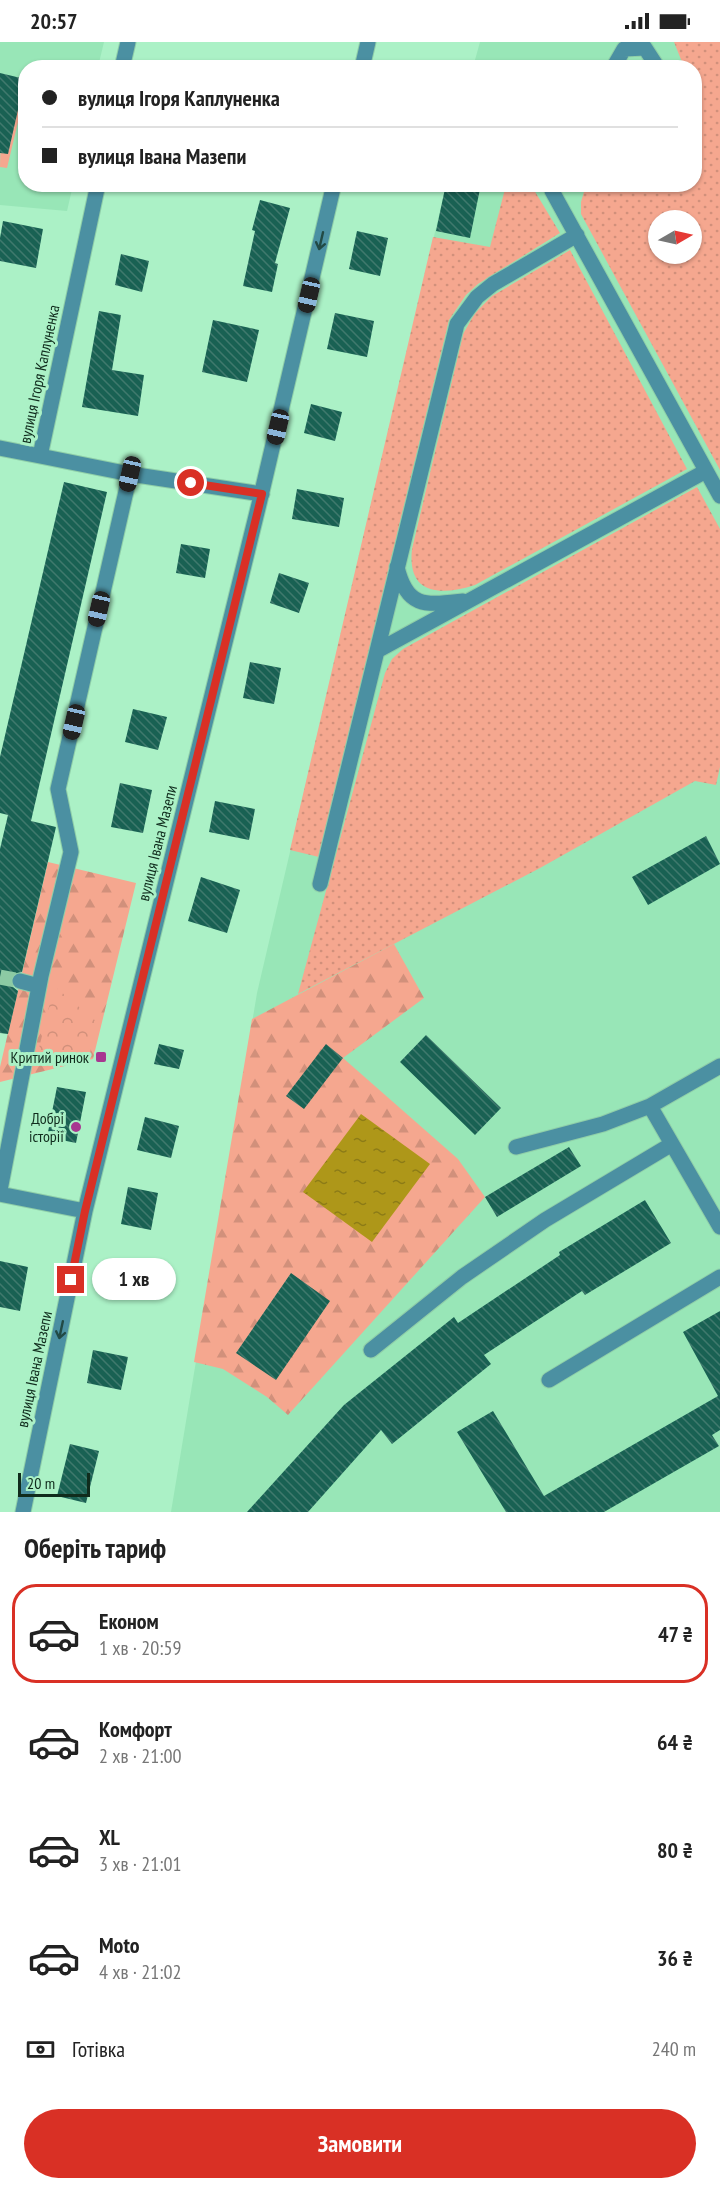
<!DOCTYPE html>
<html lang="uk">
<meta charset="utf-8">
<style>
:root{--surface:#fff;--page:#f2f2f2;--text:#222;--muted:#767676;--line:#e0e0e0;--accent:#d93025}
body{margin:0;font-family:"PT Sans Narrow",sans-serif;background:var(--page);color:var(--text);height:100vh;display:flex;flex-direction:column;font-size:22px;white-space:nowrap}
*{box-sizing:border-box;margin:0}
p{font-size:20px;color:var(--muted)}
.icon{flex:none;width:33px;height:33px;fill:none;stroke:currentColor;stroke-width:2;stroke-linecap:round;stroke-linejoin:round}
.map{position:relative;height:1470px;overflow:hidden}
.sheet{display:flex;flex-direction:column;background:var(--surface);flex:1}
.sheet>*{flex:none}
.banner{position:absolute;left:18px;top:18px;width:684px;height:132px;border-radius:24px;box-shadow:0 2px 4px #0004;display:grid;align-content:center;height:132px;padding:0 24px;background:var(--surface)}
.needle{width:39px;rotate:81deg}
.controls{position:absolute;left:648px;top:168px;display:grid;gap:12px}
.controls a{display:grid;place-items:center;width:54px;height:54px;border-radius:50%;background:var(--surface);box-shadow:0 2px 4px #0004;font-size:30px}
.scale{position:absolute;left:18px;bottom:15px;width:72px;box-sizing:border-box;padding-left:6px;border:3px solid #102c1d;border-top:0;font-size:16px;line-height:21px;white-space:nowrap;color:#102c1d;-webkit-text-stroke:4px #abf1c6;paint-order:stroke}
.end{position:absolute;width:27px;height:27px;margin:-14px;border:8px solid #d93025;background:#fff;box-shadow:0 0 0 3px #fff}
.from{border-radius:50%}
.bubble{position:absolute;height:42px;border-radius:21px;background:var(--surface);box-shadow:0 2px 4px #0004;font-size:20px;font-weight:700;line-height:42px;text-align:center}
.car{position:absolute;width:18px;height:36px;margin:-18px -9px;border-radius:8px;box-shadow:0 0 4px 2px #0007;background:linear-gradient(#222 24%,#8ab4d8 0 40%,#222 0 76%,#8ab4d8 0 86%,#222 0)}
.banner b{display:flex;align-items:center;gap:21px;height:57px;font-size:22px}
.banner b+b{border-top:2px solid var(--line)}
.banner i{width:15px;height:15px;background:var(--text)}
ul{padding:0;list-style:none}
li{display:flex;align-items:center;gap:18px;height:99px;margin:0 12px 9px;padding:0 12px;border:3px solid transparent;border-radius:24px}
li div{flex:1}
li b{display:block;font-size:22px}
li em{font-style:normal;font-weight:700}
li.on{border-color:var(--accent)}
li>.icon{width:54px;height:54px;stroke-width:1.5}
h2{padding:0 24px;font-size:27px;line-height:72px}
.pay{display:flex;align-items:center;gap:15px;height:66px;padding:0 24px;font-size:22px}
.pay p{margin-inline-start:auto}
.cta{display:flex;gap:12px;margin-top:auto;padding:12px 24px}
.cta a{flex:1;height:69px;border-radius:36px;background:var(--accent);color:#fff;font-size:24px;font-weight:700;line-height:69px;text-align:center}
.status{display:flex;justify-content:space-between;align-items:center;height:42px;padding:0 30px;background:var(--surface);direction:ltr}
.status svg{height:16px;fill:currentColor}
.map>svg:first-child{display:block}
.built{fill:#98e6b7;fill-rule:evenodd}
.grass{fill:url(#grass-dots);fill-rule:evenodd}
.forest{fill:url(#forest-firs)}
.park{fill:url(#park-crowns)}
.pitch{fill:#f5a78f}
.water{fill:url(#water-ripples)}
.building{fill:url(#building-back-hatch)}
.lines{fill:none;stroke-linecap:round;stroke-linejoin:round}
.minor-tunnel{stroke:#8ccaa4;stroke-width:15;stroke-dasharray:15 8;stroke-linecap:butt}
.minor-casing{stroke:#8fcea8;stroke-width:17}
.minor{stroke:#4b90a2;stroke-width:15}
.oneway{stroke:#224a45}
.route{stroke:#d93025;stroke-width:8}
.poi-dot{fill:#a83690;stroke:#abf1c6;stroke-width:2}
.labels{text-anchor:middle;stroke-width:6;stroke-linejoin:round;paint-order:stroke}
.street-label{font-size:16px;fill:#102c1d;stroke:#abf1c6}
.poi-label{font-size:16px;fill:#102c1d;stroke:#abf1c6;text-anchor:end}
</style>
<div class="status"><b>20:57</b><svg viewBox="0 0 49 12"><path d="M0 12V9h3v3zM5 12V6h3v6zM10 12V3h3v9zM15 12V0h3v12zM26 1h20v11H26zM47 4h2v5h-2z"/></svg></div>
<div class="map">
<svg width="720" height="1470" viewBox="0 0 720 1470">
<defs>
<pattern id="grass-dots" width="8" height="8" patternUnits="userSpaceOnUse" patternTransform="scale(1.5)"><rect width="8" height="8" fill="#f5a78f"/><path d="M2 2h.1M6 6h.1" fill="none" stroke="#d1907b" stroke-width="1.8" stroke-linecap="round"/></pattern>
<pattern id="forest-firs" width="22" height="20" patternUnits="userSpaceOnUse" patternTransform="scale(1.5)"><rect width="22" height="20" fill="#f5a78f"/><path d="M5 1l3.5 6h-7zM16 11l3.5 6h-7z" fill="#d1907b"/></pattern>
<pattern id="park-crowns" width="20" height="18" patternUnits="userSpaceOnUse" patternTransform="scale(1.5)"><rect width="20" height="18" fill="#f5a78f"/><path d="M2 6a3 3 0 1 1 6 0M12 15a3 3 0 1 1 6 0" fill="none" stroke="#d1907b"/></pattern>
<pattern id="water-ripples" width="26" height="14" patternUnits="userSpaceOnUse" patternTransform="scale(1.5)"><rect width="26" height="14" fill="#ae9719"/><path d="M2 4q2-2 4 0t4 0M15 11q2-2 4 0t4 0" fill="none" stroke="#8c7b16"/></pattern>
<pattern id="building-back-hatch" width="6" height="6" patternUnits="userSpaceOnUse" patternTransform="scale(1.5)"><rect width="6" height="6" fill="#196153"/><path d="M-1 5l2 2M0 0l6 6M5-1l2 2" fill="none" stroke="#40796d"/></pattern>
</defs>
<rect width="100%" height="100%" fill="#abf1c6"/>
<!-- built -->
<path class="built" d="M0 0H104L98 25 26 26V142L73 143 67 169 0 163Z
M480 0H720V1470H171L257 951 446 143 694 142V26L473 25ZM658 178H692V212H658Z"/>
<!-- grass -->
<path class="grass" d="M674 0H720V428L581 172V160L586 143 694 142V26L684 25ZM692 178V212H658V178Z
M506 143H531L560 191 478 242 466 253 449 278 319 815 290 808 433 195 490 205Z
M570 208 687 427 475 543C440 554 407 553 412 507L463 292 475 271 492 254Z
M697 445 720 487V725L716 743 695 739 540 826 298 952 385 631 392 617 403 607Z"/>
<!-- forest -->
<path class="forest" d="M48 820 136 841 93 1017 0 1040V1025Z
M394 902 424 956 343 1016 458 1117 485 1155 288 1373 267 1355 223 1327 194 1320 252 977Z"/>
<!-- park -->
<path class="park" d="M54 944 97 980 90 1011 35 1023Z"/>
<!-- pitch -->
<path class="pitch" d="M2 45 25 51 7 126 0 125Z"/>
<!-- water -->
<path class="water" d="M361 1072 430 1122 372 1200 303 1150Z"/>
<!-- building -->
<path class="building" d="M0 31 25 37 8 112 0 111Z
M446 142H481L470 196 436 189Z
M260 158 290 166 275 221 278 222 272 250 243 244 255 189 252 188Z
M3 179 43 187 36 226 0 219V196Z
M357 189 388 196 380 234 349 227Z
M121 212 149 219 142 250 115 243Z
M99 269 121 273 112 328 144 333 138 374 82 365Z
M335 271 374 279 367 315 327 307Z
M213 278 259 288 247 340 202 330Z
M311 362 342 370 335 399 304 391Z
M64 440 107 450 31 779 56 785 22 930 14 932 10 937 13 945 18 949 8 992 0 991V807L8 773 0 771V715Z
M297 447 344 456 339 485 292 477Z
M181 502 210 507 205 536 176 531Z
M279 531 309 541 299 571 270 561Z
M250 620 281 626 274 662 243 656Z
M133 667 167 675 158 708 125 700Z
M120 741 152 748 143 791 111 785Z
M215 759 255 767 249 798 209 790Z
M706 794 720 822 648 863 632 835Z
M201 835 240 848 227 891 188 879Z
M426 993 501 1066 475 1093 400 1020Z
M159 1002 184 1008 179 1027 154 1022Z
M326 1002 343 1016 304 1067 286 1054Z
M57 1045 86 1050 76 1101 47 1095Z
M145 1075 179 1084 171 1116 137 1108Z
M569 1105 581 1124 497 1175 485 1155Z
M128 1145 158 1151 151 1188 121 1182Z
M645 1158 671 1201 585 1253 582 1249 484 1313 491 1322 392 1402 381 1388 308 1470H247L344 1363 454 1275 458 1281 560 1213 559 1210Z
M0 1219 28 1225 20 1269 0 1265Z
M114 1219 134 1225 127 1253 106 1247Z
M291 1231 330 1259 276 1338 236 1311Z
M720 1269V1388L712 1393 719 1404 604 1470H506L457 1390 493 1369 544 1454 718 1354 683 1290Z
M93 1308 128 1315 121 1348 87 1341Z
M70 1402 99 1409 86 1461 57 1454Z"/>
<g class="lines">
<!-- minor-tunnel -->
<path class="minor-tunnel" d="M0 935 20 939"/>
<defs>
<path id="minor" d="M122 26 128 0
M362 26 368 0
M613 26 624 7 645 6 658 26
M98 142 40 414 130 432 262 452
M553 142 552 149 720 454
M0 406 40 414
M397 525C407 567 426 563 463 559
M377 609 706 429
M320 842 457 282 477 255 493 242 577 193
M20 939 39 944
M720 1024 650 1064 720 1185
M516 1105 603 1082 650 1064
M0 1148 41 934 71 810 58 747 130 432
M0 1152 85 1169
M371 1308 462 1235 545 1178 672 1102
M549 1338 720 1235
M23 1470 85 1169 260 458 334 142"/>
</defs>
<!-- minor casing -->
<use href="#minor" class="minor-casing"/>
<!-- minor -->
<use href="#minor" class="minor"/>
</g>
<!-- one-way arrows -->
<defs><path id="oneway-shaft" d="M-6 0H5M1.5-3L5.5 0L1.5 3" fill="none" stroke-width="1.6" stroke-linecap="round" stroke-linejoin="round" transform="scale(1.5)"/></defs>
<g class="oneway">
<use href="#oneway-shaft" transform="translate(321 199) rotate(103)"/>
<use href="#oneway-shaft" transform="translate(61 1288) rotate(102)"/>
</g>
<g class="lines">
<!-- route -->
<path class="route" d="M71 1238 85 1169 262 452 191 441"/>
</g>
<!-- markers -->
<g class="poi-dot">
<rect x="95" y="1009" width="12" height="12" rx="3"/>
<circle cx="76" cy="1085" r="6"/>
</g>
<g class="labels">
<!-- street labels -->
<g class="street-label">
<text transform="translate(39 332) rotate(-78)" y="6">вулиця Ігоря Каплуненка</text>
<text transform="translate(157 801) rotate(-76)" y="6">вулиця Івана Мазепи</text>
<text transform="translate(34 1327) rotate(-78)" y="6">вулиця Івана Мазепи</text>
</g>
<!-- poi labels -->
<g class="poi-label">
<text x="89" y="1021">Критий ринок</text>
<text x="64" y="1082">Добрі<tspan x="64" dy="18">історії</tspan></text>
</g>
</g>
</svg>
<div class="controls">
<a><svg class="needle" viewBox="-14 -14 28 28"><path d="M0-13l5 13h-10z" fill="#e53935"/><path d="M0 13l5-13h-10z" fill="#767676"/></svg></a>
</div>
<div class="scale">20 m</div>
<i class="end from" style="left:191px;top:441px"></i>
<i class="end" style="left:71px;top:1238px"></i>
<div class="bubble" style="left:92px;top:1216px;width:84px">1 хв</div>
<i class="car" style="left:309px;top:253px;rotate:193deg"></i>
<i class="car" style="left:278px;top:385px;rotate:193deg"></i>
<i class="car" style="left:130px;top:432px;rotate:193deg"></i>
<i class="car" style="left:99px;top:567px;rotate:193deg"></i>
<i class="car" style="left:74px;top:680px;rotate:193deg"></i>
<div class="banner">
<b><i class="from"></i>вулиця Ігоря Каплуненка</b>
<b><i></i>вулиця Івана Мазепи</b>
</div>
</div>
<section class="sheet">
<h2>Оберіть тариф</h2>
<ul>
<li class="on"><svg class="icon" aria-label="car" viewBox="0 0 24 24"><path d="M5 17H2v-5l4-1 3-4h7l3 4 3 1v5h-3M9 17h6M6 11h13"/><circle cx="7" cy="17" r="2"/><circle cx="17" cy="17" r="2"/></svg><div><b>Економ</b><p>1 хв · 20:59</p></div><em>47 ₴</em></li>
<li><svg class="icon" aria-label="car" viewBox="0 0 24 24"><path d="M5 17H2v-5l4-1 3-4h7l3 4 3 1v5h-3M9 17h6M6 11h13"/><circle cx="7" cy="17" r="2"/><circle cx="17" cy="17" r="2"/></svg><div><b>Комфорт</b><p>2 хв · 21:00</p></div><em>64 ₴</em></li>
<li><svg class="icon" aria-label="car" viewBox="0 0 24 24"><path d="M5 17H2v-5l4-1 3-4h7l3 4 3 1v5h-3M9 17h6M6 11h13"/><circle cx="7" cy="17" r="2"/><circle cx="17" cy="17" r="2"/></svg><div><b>XL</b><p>3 хв · 21:01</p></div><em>80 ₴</em></li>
<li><svg class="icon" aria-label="car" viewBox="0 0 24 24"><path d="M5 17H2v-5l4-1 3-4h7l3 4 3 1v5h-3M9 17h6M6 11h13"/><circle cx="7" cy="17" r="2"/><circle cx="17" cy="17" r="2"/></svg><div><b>Moto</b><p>4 хв · 21:02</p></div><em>36 ₴</em></li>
</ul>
<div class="pay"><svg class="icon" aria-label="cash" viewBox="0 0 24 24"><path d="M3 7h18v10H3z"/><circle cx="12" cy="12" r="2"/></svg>Готівка<p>240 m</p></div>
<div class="cta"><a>Замовити</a></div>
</section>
